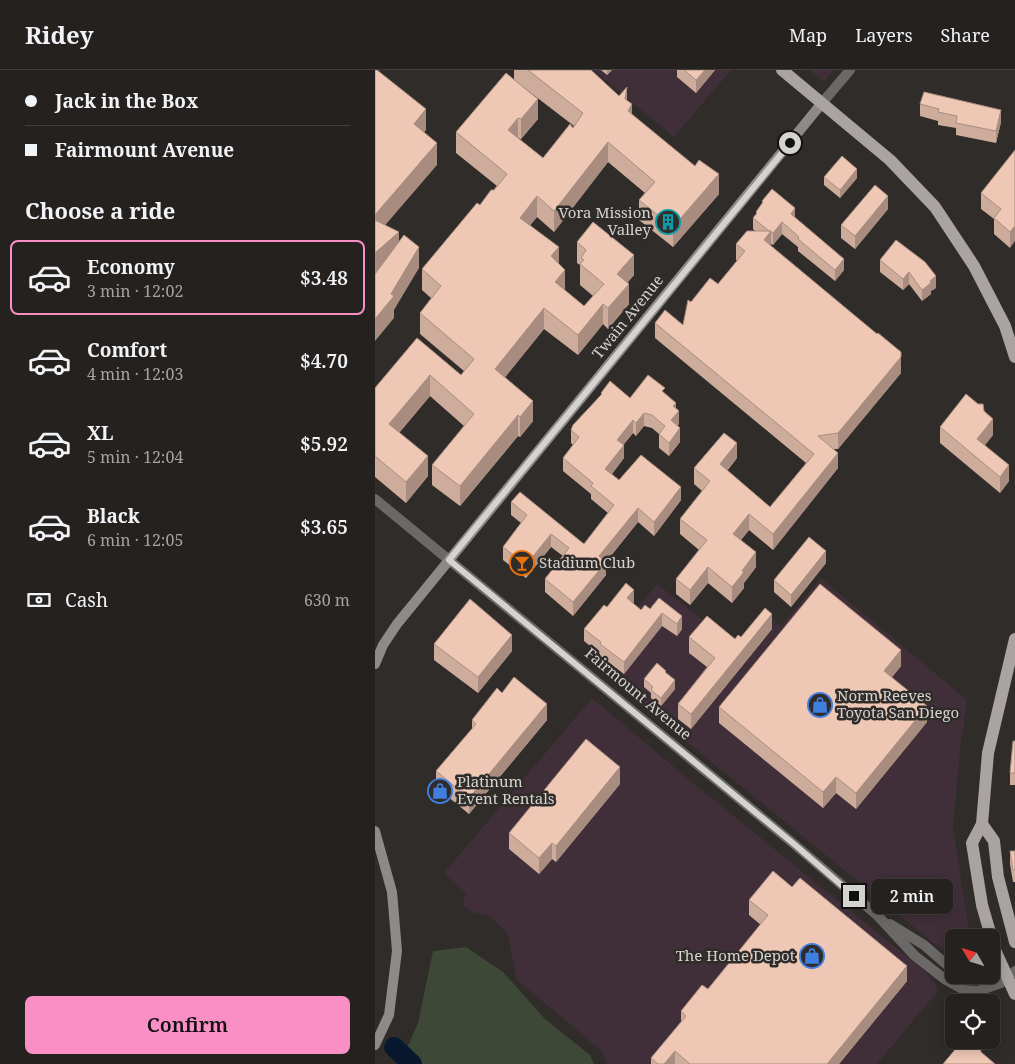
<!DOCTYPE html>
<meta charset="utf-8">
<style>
:root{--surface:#24211f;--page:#2c2928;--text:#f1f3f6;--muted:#a3a3a4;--line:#413e3d;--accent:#fa8fc6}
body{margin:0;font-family:"Noto Serif",serif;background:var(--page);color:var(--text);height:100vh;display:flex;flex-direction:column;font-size:19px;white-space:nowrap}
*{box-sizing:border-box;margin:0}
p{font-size:16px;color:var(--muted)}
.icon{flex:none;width:28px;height:28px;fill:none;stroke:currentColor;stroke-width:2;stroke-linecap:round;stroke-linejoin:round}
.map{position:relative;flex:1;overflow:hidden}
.drawer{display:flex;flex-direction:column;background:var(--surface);width:375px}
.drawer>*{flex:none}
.banner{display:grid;align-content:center;height:110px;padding:0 25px;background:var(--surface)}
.needle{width:32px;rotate:309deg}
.controls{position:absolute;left:570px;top:859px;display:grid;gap:10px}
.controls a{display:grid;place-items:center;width:55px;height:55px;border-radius:8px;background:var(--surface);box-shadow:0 2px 12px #0003,0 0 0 1px var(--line);font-size:25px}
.end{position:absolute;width:22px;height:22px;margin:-11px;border:6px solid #d5d3d0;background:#111;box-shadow:0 0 0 2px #111}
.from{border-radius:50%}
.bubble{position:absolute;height:35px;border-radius:8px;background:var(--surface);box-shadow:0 2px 12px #0003,0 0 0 1px var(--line);font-size:16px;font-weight:600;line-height:35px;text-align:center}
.banner b{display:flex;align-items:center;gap:18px;height:48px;font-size:19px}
.banner b+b{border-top:1px solid var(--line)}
.banner i{width:12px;height:12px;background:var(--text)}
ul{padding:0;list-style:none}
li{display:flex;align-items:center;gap:15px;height:75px;margin:0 10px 8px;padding:0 15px;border:2px solid transparent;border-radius:8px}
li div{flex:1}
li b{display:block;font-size:19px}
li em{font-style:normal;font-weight:600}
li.selected{border-color:var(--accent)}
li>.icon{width:45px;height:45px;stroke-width:1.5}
h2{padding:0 25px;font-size:22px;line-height:60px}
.pay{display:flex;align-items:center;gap:12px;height:55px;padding:0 25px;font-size:19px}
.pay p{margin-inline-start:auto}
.action{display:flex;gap:10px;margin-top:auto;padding:10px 25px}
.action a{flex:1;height:58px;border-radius:8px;background:var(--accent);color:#111;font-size:20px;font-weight:600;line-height:58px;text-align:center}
header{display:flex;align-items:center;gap:30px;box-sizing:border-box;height:70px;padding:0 25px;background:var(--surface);border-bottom:1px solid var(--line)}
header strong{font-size:24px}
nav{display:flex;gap:28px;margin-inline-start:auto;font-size:18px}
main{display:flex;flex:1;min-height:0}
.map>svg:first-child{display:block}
.commercial{fill:#402f38}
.green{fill:#3e4836}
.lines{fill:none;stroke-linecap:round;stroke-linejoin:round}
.river{stroke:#07182f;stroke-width:20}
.tertiary{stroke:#6b6968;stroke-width:10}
.secondary{stroke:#8e8a88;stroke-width:10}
.primary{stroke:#a9a3a2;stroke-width:12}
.wall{fill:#ceac9c;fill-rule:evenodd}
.shaded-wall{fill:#a78c7f}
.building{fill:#efc8b5;stroke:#a78c7f}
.route{stroke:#d5d3d0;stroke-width:6}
.labels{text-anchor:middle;stroke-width:5;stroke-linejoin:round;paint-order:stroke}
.poi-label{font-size:15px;fill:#d5d3d0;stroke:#302c29;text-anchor:start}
.street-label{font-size:15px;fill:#d5d3d0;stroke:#302c29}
</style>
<header>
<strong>Ridey</strong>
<nav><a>Map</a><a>Layers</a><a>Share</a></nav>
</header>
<main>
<section class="drawer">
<div class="banner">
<b><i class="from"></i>Jack in the Box</b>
<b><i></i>Fairmount Avenue</b>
</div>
<h2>Choose a ride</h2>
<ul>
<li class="selected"><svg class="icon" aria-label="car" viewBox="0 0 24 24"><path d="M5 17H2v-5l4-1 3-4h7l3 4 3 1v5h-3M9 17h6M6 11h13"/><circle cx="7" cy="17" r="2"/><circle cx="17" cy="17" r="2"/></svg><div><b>Economy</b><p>3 min · 12:02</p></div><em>$3.48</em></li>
<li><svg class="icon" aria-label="car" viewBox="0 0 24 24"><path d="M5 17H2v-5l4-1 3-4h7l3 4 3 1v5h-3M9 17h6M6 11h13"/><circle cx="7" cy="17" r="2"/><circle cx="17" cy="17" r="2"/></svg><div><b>Comfort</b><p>4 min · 12:03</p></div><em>$4.70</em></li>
<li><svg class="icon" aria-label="car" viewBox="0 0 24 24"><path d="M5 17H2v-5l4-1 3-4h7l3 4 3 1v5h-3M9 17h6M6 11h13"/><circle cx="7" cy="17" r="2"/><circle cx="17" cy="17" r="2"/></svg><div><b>XL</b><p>5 min · 12:04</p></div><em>$5.92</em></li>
<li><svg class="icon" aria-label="car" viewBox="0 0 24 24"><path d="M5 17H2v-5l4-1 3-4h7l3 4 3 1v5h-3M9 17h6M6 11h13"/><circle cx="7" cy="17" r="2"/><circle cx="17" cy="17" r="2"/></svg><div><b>Black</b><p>6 min · 12:05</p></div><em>$3.65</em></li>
</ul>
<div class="pay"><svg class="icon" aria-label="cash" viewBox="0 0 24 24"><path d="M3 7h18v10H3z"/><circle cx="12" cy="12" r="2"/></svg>Cash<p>630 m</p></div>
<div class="action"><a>Confirm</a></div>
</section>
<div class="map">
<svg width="640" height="994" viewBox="0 0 640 994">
<rect width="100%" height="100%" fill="#302c29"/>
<!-- commercial -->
<path class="commercial" d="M218 0H356L299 67Z
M435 0H459L449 12Z
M446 508 592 630 585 681 578 757 595 867 579 868V882L566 879 216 594 282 514 360 575 388 541 406 556Z
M217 628 323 717 551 902 561 915 562 922 502 994H232L228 982 142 910 132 862 114 846 97 842 87 835 91 824 69 803Z"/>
<!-- green -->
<path class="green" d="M91 877 128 902 170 949 215 985 219 994H25L43 953 58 881Z"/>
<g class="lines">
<!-- river -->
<path class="river" d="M19 977 37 994"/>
<!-- tertiary -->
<path class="tertiary" d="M447 33 475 0
M0 429 419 774 503 846 540 886 571 910 589 920 603 921 626 913 640 901
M515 854 549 875 579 901
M584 905C595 910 619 908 633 908"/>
<!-- secondary -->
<path class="secondary" d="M0 594 8 575 22 554 447 33
M0 761 17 822 22 881 14 945 0 975"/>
<!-- primary -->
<path class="primary" d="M407 0 515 90 560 137 599 196 630 256 640 287
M640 569 613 683 607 754 597 773 607 835 620 880 640 924
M607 754 619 771 623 807 640 872"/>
</g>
<!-- wall -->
<path class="wall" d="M139 0H216L244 26 252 31 257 44 344 124 298 177 264 150V130L270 123 233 92 179 162 162 147 155 155 184 193 190 220 209 236 218 226 205 215V195L202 193V172L259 205 253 212 254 234 233 259 228 254 203 285 169 259 130 307 158 351 145 367 143 366 85 436 57 415V395L89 356 55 326 24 363 53 406 31 433 0 407V318L42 268 86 305 89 301 45 264V243L56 228 47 220V199L122 116 81 83V62L139 10ZM143 13 199 56 168 88 143 68 146 69 163 49Z
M226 0H237L232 5Z
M302 0H340L321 23 302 7Z
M545 34 626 52 621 73 581 65V58L563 55V51L545 46Z
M640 80 635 178 619 164V149L606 139V123Z
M449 107 482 108 465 128 449 115Z
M387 131 420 148 469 200 460 211 423 181V177L407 164 398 175 396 174V176L526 303 463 379H459L463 398 398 480 374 460 366 470 381 497 369 513V518L357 533 333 513 315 535 301 524V509L324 480 305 464V449L327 421 319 414V398L362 388 352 401 395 437 431 393 280 268V253L308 255 316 232 343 214 362 191 361 190V174L380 161 378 159V148L381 145V142L387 134Z
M513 139 480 179 466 168V155Z
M521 170 561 218 556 221V224L547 231 534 214 528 220 505 202V190Z
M226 323 255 328 290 324 301 338 304 354 302 356 305 372 294 386 284 378V364L277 358 269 356 261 366 258 363 248 375 249 388 237 404 244 410 306 430 279 466 263 452 231 492V505L198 546 170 522V509L188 486 176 477 151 508 128 490V477L146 453 136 445V432L209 474 233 443 216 429V424L188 401V388L198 375 196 373V360L226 325Z
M609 341 618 365 610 375 634 411 625 423 565 373V357Z
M451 493 416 537 399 522V510Z
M284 528 307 559 302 566 287 556 249 604 225 586V584L209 571V559L232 537 259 532 258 533 266 540 275 539Z
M397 559 316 659 303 649V634L332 597 314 583V567L360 569Z
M59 574 137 581 103 623 59 590Z
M526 596 517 607 552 652 481 739 461 723 448 738 344 653V637Z
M291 603 300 619 286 636 276 628V623L269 617V609Z
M127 623 172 650 94 744 61 717V701L97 659V650Z
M640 671V715H635V703Z
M245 714 181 792 177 789 164 804 134 779V763Z
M635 781H640V812H638L635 794Z
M374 830 532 911 464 994H276V988L306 952V941L333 919 386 855 374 845Z"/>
<!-- shaded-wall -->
<path class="shaded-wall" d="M232 0H237L232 5Z
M330 0H340L321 23V10Z
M252 17V37L250 29Z
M163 29V49L146 69V49Z
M257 34V54L253 41Z
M51 39V60L39 75V54Z
M626 40V52L621 73V61Z
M143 48V68L133 60Z
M233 72V92L179 162V141Z
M62 73V95L0 167V145Z
M482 99V108L465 128V120Z
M344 104V124L298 177V157Z
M162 126V147L145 168V148Z
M513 126V139L480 179V166Z
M420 138V150L416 144Z
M407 152V164L398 175V163Z
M640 156V171L635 178V162Z
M396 161V176L389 170Z
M24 162V184L0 204V183Z
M44 177V198L19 240V248L0 271V249L16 224Z
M184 177V197L176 186Z
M259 185V205L242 225V204Z
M469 189V200L460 211V200Z
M190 200V220L180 212Z
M534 202V214L528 220V209Z
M561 206V218L556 221V224L547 231V220L555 211Z
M254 214V234L233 259V238Z
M228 234V254L203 285V265Z
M169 238V259L120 320V299Z
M526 282V303L463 379V363Z
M55 305V326L14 375V354Z
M158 331V351L145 367V347Z
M301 333V345L304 341V354L296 364V350L298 336Z
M269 343V356L261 366V353Z
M143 345V366L85 436V416Z
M618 349V365L602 385V369Z
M258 350V363L242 383V370Z
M305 358V372L294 386V373Z
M362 373V388L345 410V394Z
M249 375V388L230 412V399Z
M463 383V398L398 480V464Z
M53 386V406L31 433V412Z
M634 395V411L625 423V407Z
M306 417V430L279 466V452Z
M263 438V452L224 500V486Z
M374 444V460L358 479V464Z
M176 464V477L151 508V495Z
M451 481V493L416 537V525Z
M381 482V497L369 513V518L357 533V517L367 501Z
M231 492V505L198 546V532Z
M333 497V513L315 535V520Z
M259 520V532L252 540V528Z
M287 543V556L249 604V592Z
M397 544V559L316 659V644Z
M307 546V559L302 566V554Z
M137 565V581L103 623V607Z
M526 580V596L509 617V601Z
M300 610V619L286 636V628Z
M172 634V650L94 744V728Z
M552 636V652L481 739V723Z
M245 697V714L181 792V776Z
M461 707V723L448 738V722Z
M177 773V789L164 804V788Z
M532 896V911L464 994H452Z
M300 981V994H289Z"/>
<!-- building -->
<path class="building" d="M0 0H2L51 39 39 54 62 73 0 145Z
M153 0H216L244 26 252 17 250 29 257 34 253 41 320 96 324 90 344 104 298 157 264 130 280 112 233 72 179 141 162 126 145 148 184 177 176 186 190 200 180 212 209 236 229 214 205 194 209 190 206 188 211 180 202 172 218 152 259 185 242 204 254 214 233 238 228 234 203 265 169 238 120 299 158 331 145 347 143 345 85 416 57 395 99 344 55 305 14 354 53 386 31 412 0 386V318L42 268 86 305 99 289 45 243 66 216 47 199 102 133 105 135 116 120H119L132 104 81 62 131 3 163 29 146 49 143 48 133 60 168 88 195 54 198 58 208 43Z
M309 0H330L321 10Z
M549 22 626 40 621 61 581 53 582 46 563 42 564 39 545 34Z
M640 80V156L635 162 619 148 626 139 606 123Z
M467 86 482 99 465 120 449 107Z
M500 115 513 126 480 166 466 155Z
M397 119 420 138 416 144 469 189 460 200 423 169 424 167 407 152 398 163H396V161H394L378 148 382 143 381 142 388 132 387 131Z
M0 150 24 162 0 183Z
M372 161H396L389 170 502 264 503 263 526 282V287L463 363 443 366 463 383 398 464 374 444 358 464 381 482 367 501 369 502 357 517 333 497 315 520 301 509 332 470 305 449 335 411 319 398 349 363 362 373 345 394 395 437 439 384 280 253 290 240 308 255 313 230 316 232 335 208 343 214 370 181 361 174Z
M29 165 44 177 16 224 19 226 0 249V204Z
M521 170 550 192 561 206 555 211 556 213 547 220 534 202 528 209 505 190Z
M273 305 290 318 287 321 301 333 298 336 304 341 296 350 305 358 294 373 284 364 290 356 277 345 269 343 261 353 258 350 242 370 249 375 230 399 244 410 266 385 306 417 279 452 263 438 224 486 231 492 198 532 170 509 194 478 176 464 151 495 128 477 152 445 136 432 145 422 209 474 239 435 216 416 218 413 188 388 204 367 196 360 198 355 227 324 226 323 235 311 255 328Z
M591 324 603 334H608L609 341 618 349 602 369 634 395 625 407 565 357Z
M434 467 451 481 416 525 399 510Z
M251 513 259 520 252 528 266 540 270 535 275 539 284 528 307 546 302 554 287 543 249 592 225 574 226 572 209 559 229 535 232 537Z
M445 514 526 580 509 601 552 636 481 723 461 707 448 722 344 637Z
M95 529 137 565 103 607 59 574Z
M390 538 397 544 316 644 303 634 340 588 314 567 332 546 360 569 363 565 366 567Z
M282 593 291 601 290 602 300 610 286 628 276 620 278 617 269 609Z
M139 607 172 634 94 728 61 701 101 654 97 650 122 618 127 623Z
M211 669 245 697 181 776 177 773 164 788 134 763Z
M638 671H640V703H635Z
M635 781H640V800H638Z
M398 801 417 817 425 808 532 896 452 994H315L300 981 289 994H283L276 988 311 946 306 941 327 915 333 919 393 845 374 830Z
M588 970H592L595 973 599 971 605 974 606 982 620 994H568Z"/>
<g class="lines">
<!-- route -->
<path class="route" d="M415 73 74 490 419 774 479 826"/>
</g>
<!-- icons -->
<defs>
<symbol id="building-ring" viewBox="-11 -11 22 22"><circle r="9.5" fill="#302c29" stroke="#0f9aa8" stroke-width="1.5"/><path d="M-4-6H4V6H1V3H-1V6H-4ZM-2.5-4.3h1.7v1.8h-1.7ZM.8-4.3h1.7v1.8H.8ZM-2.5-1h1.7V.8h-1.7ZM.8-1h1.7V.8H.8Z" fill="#0f9aa8"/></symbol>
<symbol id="bar-ring" viewBox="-11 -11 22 22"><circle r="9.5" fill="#302c29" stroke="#e8710a" stroke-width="1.5"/><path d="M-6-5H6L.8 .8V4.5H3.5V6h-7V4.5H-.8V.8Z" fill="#e8710a"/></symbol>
<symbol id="shop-ring" viewBox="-11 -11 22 22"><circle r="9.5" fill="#302c29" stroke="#3f7fe0" stroke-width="1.5"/><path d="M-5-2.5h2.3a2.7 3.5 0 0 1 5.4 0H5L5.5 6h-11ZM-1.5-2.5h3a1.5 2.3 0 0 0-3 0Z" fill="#3f7fe0"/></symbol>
</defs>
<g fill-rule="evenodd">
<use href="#building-ring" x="279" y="138" width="28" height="28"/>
<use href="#bar-ring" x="133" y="479" width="28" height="28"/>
<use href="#shop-ring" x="431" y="621" width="28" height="28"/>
<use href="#shop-ring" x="51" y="707" width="28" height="28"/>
<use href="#shop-ring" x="423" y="872" width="28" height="28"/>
</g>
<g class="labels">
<!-- poi labels -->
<g class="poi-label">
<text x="276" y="148" text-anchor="end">Vora Mission<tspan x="276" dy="17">Valley</tspan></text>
<text x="164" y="498">Stadium Club</text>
<text x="462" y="631">Norm Reeves<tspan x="462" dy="17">Toyota San Diego</tspan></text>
<text x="82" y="717">Platinum<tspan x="82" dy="17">Event Rentals</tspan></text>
<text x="420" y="891" text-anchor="end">The Home Depot</text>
</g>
<!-- street labels -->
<g class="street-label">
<text transform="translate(253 247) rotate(-51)" y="5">Twain Avenue</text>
<text transform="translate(263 624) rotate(40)" y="5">Fairmount Avenue</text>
</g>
</g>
</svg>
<div class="controls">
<a><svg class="needle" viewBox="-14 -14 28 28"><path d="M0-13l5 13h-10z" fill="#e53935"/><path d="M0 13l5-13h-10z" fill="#a3a3a4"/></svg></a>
<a><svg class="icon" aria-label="locate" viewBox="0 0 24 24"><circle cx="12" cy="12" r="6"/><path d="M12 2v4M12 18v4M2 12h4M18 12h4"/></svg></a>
</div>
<i class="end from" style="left:415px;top:73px"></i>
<i class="end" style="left:479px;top:826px"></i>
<div class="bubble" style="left:496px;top:809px;width:82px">2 min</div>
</div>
</main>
